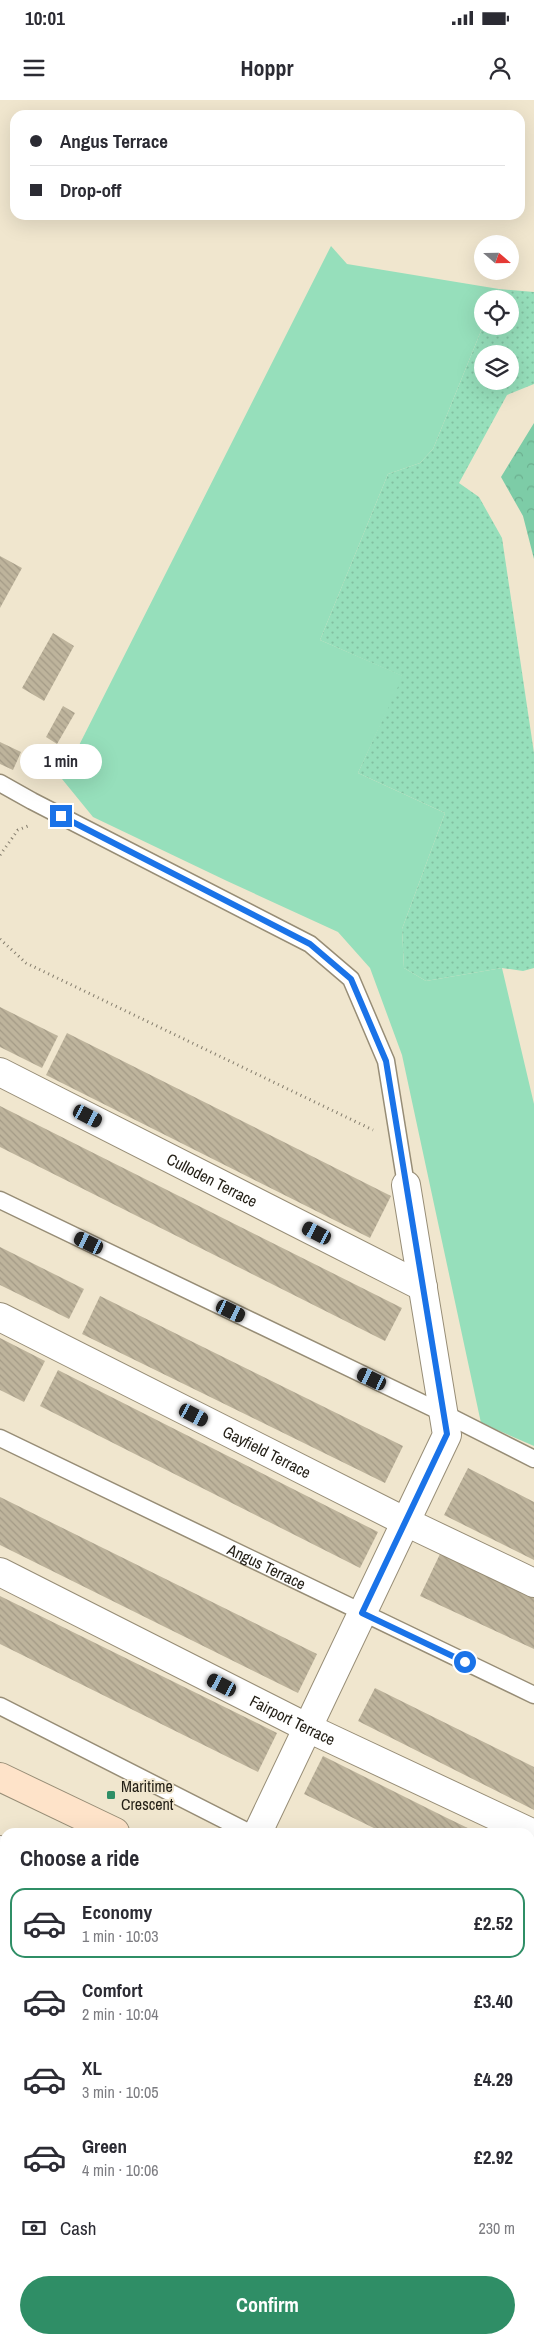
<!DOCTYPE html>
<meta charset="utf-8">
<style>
:root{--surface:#fff;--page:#f7f7f7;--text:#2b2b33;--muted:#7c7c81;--line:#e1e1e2;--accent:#2f8e66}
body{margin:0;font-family:"Archivo Narrow",sans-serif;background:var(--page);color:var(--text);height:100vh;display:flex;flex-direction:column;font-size:19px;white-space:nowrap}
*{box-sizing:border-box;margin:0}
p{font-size:16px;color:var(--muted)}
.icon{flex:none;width:28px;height:28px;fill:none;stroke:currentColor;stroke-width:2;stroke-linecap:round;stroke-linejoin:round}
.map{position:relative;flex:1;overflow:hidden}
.side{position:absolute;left:0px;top:1728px;width:535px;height:516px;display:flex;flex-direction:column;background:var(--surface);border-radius:15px 15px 0 0;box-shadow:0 5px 20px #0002}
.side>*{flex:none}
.guide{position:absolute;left:10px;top:10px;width:515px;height:110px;border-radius:15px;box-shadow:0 5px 20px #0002;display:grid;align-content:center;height:110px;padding:0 20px;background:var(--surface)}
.needle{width:32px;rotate:110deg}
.controls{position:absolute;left:474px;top:135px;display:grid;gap:10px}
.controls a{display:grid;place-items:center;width:45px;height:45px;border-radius:50%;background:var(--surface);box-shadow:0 5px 20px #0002;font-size:25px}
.end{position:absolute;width:22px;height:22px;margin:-11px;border:6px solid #1a73e8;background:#fff;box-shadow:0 0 0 2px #fff}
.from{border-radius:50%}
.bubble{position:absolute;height:35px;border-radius:18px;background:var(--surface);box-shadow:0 5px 20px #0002;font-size:16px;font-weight:800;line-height:35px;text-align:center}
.car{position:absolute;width:15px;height:30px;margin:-15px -8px;border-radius:6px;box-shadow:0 0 4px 1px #0007;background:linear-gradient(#222 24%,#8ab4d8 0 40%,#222 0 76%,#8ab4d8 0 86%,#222 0)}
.guide b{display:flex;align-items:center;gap:18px;height:48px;font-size:19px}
.guide b+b{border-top:1px solid var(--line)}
.guide i{width:12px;height:12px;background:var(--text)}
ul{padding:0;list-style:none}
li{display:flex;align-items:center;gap:15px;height:70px;margin:0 10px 8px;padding:0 10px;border:2px solid transparent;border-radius:15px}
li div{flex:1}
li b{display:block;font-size:19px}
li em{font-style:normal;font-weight:800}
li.selected{border-color:var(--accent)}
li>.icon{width:45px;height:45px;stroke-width:1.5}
h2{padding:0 20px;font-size:22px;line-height:60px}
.pay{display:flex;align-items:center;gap:12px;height:55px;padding:0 20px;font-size:19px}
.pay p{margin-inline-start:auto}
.action{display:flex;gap:10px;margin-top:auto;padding:10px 20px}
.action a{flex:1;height:58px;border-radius:30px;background:var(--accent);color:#fff;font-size:20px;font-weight:800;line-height:58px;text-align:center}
.status{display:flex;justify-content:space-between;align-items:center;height:35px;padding:0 25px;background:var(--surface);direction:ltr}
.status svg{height:14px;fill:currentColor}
header{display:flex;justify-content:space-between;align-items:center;height:65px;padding:0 20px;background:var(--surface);font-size:22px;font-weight:800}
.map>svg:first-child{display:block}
.grass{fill:url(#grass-dots);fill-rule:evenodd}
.forest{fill:url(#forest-crowns)}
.garden{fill:#96dfbb}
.building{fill:url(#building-back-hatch)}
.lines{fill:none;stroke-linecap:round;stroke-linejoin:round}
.service-casing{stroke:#978d76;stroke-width:19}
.minor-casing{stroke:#978d76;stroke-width:30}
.secondary-casing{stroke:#978d76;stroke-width:30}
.path{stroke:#847d6d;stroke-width:3;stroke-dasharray:1 4;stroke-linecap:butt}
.service{stroke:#fff;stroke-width:16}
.minor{stroke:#fff;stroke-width:28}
.secondary{stroke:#fee3c9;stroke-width:28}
.rail-casing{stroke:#454035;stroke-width:5.5}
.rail{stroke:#f0e6ce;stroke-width:4;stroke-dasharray:11;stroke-linecap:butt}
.route{stroke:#1a73e8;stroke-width:6}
.poi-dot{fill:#2f8e66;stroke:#f0e6ce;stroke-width:2}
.labels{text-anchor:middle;stroke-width:4;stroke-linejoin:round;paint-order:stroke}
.street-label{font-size:16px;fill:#221e15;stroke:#f0e6ce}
.poi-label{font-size:16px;fill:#221e15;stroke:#f0e6ce;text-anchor:start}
</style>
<div class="status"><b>10:01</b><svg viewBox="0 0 49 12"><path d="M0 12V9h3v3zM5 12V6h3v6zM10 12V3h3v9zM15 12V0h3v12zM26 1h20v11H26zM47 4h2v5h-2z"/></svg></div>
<header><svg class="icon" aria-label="menu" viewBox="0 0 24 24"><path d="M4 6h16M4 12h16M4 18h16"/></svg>Hoppr<svg class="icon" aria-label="person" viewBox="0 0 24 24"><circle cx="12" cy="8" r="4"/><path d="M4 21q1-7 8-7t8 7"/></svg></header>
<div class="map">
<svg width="534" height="2243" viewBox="0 0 534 2243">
<defs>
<pattern id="grass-dots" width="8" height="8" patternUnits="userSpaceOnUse" patternTransform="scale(1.25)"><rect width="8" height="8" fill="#96dfbb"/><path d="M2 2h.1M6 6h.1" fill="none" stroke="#81bfa0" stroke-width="1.8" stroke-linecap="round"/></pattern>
<pattern id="forest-crowns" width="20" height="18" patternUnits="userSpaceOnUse" patternTransform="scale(1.25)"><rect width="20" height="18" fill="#7dcca7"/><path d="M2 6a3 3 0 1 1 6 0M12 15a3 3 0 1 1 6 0" fill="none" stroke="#6caf8f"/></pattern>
<pattern id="building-back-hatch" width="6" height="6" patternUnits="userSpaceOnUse" patternTransform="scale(1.25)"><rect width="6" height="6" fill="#beb49c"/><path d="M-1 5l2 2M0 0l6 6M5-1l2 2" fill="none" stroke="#a39a86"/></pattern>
</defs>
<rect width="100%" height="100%" fill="#f0e6ce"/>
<!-- grass -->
<path class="grass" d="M499 189 534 192V284L507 295 459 383 479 397 502 438 534 653V868L523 871 502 868 426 881 404 868 402 829 445 713 358 673 402 576 320 540 388 374 420 363 433 349 483 226H510V199H495ZM482 254H510V281H482Z"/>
<!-- forest -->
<path class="forest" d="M534 323V459L523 416 501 377Z"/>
<!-- garden -->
<path class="garden" d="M331 146 347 164 499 189 495 199H482L483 226 433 349 420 363 388 374 320 540 403 576 358 673 445 713 402 829 404 868 426 881 502 868 534 1004V1346L481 1323 402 955 370 868 338 832 227 781 93 717 62 679Z"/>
<!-- building -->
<path class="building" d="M0 456 22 468 0 508Z
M53 533 74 546 44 601 22 588Z
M63 606 75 613 57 644 46 637Z
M0 642 21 652 13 670 0 664Z
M0 907 58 936 42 968 0 947Z
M67 933 391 1096 370 1138 46 975Z
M0 1006 402 1208 385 1241 0 1047Z
M0 1147 84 1189 69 1219 0 1185Z
M100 1196 403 1346 385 1383 82 1234Z
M0 1238 45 1261 24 1302 0 1290Z
M58 1270 378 1432 360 1468 40 1306Z
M468 1368 534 1402V1460L444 1415Z
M0 1397 317 1554 298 1593 0 1445Z
M440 1454 534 1498V1549L420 1496Z
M0 1496 277 1633 258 1672 0 1544Z
M375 1588 534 1667V1710L358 1621Z
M323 1656 445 1717 476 1732H382L304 1694Z
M530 1759 534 1761V1809L530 1807Z
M0 1802 5 1805V1844L0 1842Z
M531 2047 534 2048V2070L530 2069Z"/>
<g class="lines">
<defs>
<g id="service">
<path d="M0 683 32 701 310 844 351 879 386 961 406 1085"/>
<path d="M0 1100 443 1313 534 1359"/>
<path id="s1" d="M0 1338 534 1595"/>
<path d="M0 1606 248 1732"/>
<path d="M530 1860 534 1861"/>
</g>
<g id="minor">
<path id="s2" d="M0 972 423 1187"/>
<path id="s3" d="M0 1217 406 1422 534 1483"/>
<path id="s4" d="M0 1472 308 1628 534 1734"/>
<path d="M258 1732 447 1335 406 1085"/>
<path d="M0 1750 5 1753"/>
</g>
<path id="secondary" d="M0 1677 115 1732
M530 1941 534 1943"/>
</defs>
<!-- service casing -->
<use href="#service" class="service-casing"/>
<!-- minor casing -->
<use href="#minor" class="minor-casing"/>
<!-- secondary casing -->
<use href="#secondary" class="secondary-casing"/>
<!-- path -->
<path class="path" d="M0 755 18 730 28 726
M0 839 26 863 373 1030
M0 2133 5 2134
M521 2239 534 2242"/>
<!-- service -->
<use href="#service" class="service"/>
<!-- minor -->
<use href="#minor" class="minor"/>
<!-- secondary -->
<use href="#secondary" class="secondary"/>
<defs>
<path id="rail" d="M0 2019H5
M0 2038H5
M530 2132 534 2133
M530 2152 534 2153"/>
</defs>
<!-- rail casing -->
<use href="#rail" class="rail-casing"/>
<!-- rail -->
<use href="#rail" class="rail"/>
</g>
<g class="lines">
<!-- route -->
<path class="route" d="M61 716 310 844 351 879 386 961 447 1334 362 1513 465 1562"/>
</g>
<!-- markers -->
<rect class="poi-dot" x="106" y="1690" width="10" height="10" rx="2.5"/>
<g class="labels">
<!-- street labels -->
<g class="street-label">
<text dy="6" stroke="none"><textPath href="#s2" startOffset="238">Culloden Terrace</textPath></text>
<text dy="6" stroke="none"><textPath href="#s3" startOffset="299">Gayfield Terrace</textPath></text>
<text dy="6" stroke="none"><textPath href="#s1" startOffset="296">Angus Terrace</textPath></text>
<text dy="6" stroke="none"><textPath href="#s4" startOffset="328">Fairport Terrace</textPath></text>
</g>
<!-- poi labels -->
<g class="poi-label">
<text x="121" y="1692">Maritime<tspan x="121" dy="18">Crescent</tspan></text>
</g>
</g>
</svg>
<div class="controls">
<a><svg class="needle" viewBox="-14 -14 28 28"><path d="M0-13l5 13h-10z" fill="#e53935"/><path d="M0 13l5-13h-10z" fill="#7c7c81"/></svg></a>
<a><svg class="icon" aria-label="locate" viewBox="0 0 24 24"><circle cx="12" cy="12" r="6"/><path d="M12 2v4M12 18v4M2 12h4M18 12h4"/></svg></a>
<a><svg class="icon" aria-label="layers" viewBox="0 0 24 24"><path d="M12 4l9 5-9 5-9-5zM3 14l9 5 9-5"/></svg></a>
</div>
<i class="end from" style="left:465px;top:1562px"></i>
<i class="end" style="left:61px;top:716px"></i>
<div class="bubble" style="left:20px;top:644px;width:82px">1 min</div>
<i class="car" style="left:88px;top:1016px;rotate:117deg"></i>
<i class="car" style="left:317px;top:1133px;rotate:297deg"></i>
<i class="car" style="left:89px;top:1143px;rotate:296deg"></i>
<i class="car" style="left:231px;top:1211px;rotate:116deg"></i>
<i class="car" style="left:372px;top:1279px;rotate:296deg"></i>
<i class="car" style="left:194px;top:1315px;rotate:117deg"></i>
<i class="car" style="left:222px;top:1585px;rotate:297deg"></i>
<div class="guide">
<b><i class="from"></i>Angus Terrace</b>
<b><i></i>Drop-off</b>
</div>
<section class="side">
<h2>Choose a ride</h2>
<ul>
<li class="selected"><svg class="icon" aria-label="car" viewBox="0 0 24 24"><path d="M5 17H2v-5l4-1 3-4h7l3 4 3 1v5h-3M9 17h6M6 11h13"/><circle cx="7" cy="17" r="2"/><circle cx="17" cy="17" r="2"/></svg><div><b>Economy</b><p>1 min · 10:03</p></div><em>£2.52</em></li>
<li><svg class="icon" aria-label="car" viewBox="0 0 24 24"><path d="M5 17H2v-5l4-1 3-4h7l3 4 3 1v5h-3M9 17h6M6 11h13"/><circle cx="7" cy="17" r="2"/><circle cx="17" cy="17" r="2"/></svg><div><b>Comfort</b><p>2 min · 10:04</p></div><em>£3.40</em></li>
<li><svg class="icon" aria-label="car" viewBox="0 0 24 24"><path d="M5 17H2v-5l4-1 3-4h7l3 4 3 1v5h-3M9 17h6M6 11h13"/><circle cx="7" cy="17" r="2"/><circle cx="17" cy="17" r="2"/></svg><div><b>XL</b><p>3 min · 10:05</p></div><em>£4.29</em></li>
<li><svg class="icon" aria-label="car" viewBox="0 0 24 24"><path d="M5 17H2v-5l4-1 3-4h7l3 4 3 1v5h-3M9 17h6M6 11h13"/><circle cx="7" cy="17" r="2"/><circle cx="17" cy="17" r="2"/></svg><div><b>Green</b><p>4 min · 10:06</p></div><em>£2.92</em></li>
</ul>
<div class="pay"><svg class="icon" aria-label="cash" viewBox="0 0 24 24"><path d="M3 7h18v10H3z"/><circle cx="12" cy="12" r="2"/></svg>Cash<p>230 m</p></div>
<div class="action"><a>Confirm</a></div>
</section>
</div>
